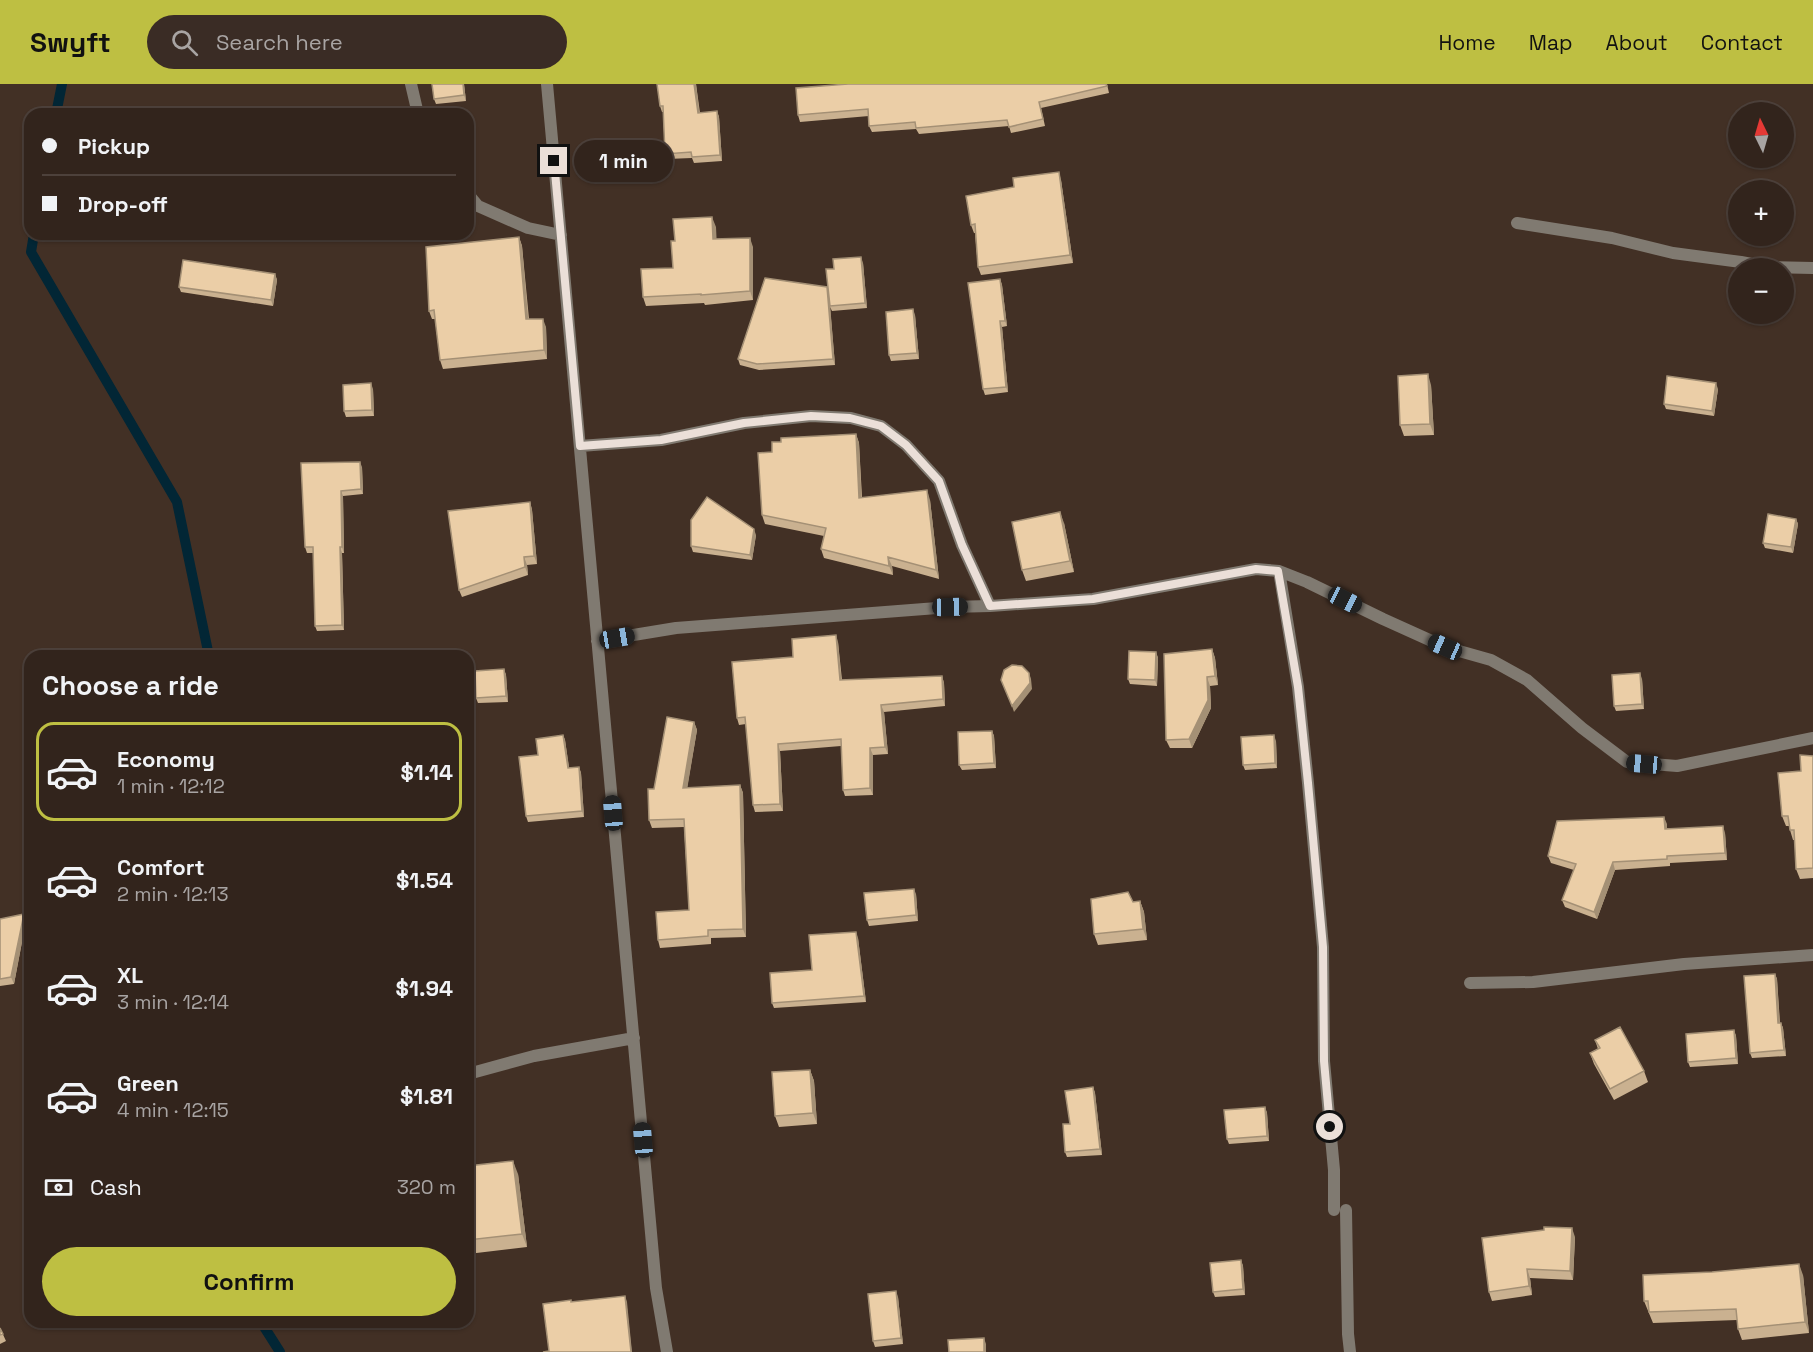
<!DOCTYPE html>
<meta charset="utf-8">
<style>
:root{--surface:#32241c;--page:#3a2c25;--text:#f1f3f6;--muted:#a8a4a3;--line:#4d413b;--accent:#bebf42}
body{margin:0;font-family:"Space Grotesk",sans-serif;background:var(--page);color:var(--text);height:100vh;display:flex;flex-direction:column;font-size:22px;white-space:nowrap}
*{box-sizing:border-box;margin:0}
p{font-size:20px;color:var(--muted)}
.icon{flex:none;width:33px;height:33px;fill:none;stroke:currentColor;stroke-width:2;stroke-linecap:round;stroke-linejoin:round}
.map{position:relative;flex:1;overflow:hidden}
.sheet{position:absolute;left:24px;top:566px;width:450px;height:678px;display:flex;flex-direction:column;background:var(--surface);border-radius:18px;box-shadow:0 2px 4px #0004,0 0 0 2px var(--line)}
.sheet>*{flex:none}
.guide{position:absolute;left:24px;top:24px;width:450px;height:132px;border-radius:18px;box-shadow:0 2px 4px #0004,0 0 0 2px var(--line);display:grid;align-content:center;height:132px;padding:0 18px;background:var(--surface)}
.needle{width:39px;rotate:355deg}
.fabs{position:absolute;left:1728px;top:18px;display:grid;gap:12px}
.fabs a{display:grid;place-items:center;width:66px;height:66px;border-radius:50%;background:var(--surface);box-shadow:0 2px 4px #0004,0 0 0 2px var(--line);font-size:30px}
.end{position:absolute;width:27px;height:27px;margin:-14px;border:8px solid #ebdfd8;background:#111;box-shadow:0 0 0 3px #111}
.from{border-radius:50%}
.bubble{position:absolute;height:42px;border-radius:21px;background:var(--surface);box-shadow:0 2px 4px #0004,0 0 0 2px var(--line);font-size:20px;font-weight:800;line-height:42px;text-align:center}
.car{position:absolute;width:18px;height:36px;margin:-18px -9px;border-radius:8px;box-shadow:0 0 4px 2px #0007;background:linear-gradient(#222 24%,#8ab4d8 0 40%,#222 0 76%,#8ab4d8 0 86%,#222 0)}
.guide b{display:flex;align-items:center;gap:21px;height:57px;font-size:22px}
.guide b+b{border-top:2px solid var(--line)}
.guide i{width:15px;height:15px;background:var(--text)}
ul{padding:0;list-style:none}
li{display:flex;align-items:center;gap:18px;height:99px;margin:0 12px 9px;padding:0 6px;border:3px solid transparent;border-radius:18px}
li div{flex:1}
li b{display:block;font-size:22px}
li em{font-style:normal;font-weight:800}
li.on{border-color:var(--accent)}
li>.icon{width:54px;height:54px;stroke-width:1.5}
h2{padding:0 18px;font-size:27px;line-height:72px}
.pay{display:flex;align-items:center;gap:15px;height:66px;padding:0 18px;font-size:22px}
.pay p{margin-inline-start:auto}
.cta{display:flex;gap:12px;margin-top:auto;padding:12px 18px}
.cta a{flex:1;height:69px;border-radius:36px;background:var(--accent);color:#111;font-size:24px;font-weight:800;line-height:69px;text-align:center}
header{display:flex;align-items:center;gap:36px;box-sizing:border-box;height:84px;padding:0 30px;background:var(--accent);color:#111}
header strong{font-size:28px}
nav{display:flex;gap:33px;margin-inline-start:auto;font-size:21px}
.search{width:420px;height:54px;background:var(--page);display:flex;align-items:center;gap:15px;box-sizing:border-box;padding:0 21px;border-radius:33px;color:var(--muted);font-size:22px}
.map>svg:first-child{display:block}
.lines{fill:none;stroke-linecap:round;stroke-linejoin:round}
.stream{stroke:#022635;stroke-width:10}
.minor{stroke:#807a71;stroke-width:12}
.wall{fill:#cab190}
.shaded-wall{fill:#a49075}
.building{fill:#ebcea7;stroke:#a49075;stroke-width:1.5}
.route{stroke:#ebdfd8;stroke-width:8}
</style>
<header>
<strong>Swyft</strong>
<div class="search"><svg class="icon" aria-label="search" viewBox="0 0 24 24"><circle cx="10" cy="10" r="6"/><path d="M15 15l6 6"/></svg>Search here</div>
<nav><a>Home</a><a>Map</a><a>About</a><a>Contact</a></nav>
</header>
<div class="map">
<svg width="1813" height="1268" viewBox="0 0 1813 1268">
<rect width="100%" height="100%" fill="#423025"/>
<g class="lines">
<!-- stream -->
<path class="stream" d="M56 30 62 0
M34 150 31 168 177 418 209 572
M261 1238 280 1268"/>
<!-- minor -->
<path class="minor" d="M411 0 418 30
M547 0 656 1204 667 1268
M468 110 478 122 528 144 561 151
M1517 139 1612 154 1673 169 1741 178 1767 183 1813 184
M580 362 661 356 744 339 811 332 851 334 881 342 906 361 939 397 962 461 990 522
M1279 487 1298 603 1308 699 1323 863 1324 977 1334 1086V1126
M597 557 676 544 950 523 990 522 1093 515 1256 485 1279 487 1307 498 1383 535 1445 563 1491 576 1527 596 1582 644 1627 678 1677 682 1813 654
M1470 899 1533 898 1684 880 1813 871
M468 990 534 972 634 954
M1346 1126 1348 1250 1350 1268"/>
</g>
<!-- wall -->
<path class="wall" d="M464 0 466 17 436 20 434 15Z
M657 0H696L700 29 717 27 719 33 722 77 694 79 692 74 667 75 665 70 663 28H662L660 22Z
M1107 0 1109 9 1041 24 1045 42 1011 49 1009 42 919 50 916 45 872 48 869 42V32L800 38 798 31Z
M1061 96 1073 179 981 191 978 183 975 149H974L971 141Z
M716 143V155L753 163V216L705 221 704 219 646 222 643 213 673 184 675 157Z
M519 153 522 162 529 235 546 243 547 275 443 285 440 276 435 235H432L429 227Z
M863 179 867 224 832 227 830 223 835 281 759 286 740 281 738 275 827 203 828 207 834 185Z
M275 190 277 196 273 222 181 208 179 203Z
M1000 195 1002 201 1007 242 1002 243 1008 308 985 311 983 305Z
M915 231 919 275 891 277 889 271Z
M1431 301 1434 351 1404 352 1400 341Z
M373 305 374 332 346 333 344 327Z
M1718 305 1714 332 1666 325 1664 320Z
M856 350 859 359 862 413 930 416 939 495 892 482 893 491 824 474 821 465 824 452 765 440 762 431 772 368 781 358Z
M301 379 362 383 363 410 343 412 344 469H342L344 546 317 547 315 542 313 469H307L305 463Z
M530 418 532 426 537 480 527 481 528 491 462 513 459 506Z
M1796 435 1798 440 1793 469 1765 464 1763 459Z
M1064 439 1074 488 1026 497 1022 486Z
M756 451 752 476 693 468 691 462Z
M838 558 842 596 942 592 944 599 945 622 884 628 888 670 873 671V711L845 712 843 706 841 662 780 667 783 727 755 728 753 721 746 640 739 641 737 634 793 573Z
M1212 565 1215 574 1218 601 1210 602 1211 624 1192 664H1170L1166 656Z
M1156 568 1158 574 1157 602 1130 600 1128 595Z
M504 585 506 591 508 618 478 619 476 614Z
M1642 595 1644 625 1616 627 1614 622Z
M694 638 697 646 687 704 740 701 743 709 746 853 711 854V860L660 864 658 856 689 826 684 743 652 744 649 736 654 705Z
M992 647 994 652 996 684 962 686 959 681Z
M563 651 565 656 569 684 579 683 581 689 584 733 528 738 526 732 538 671Z
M1276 657 1277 684 1245 686 1243 681Z
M1813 672V794L1800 795 1796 785 1795 756H1793L1790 746 1789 742H1786L1782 732 1801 687Z
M1667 740V744L1725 749 1727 776 1670 779V782L1615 786 1597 835 1565 823 1562 816 1574 786 1551 779 1548 772Z
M916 810 918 837 869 842 867 836Z
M1140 817 1144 828 1147 856 1098 861 1094 850 1133 818Z
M0 835 26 837 14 900 0 902Z
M858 854 866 918 774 924 772 919 812 886Z
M1775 890 1777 895 1780 939H1781L1783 944 1786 972 1752 974 1750 969Z
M1734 946 1736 952 1738 980 1690 983 1688 978Z
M1595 956 1644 987 1648 998 1614 1016 1594 980 1590 969 1598 965Z
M810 986 814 997 817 1040 779 1043 775 1032Z
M1093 1003 1095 1009 1102 1071 1067 1073 1065 1068 1070 1040Z
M1265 1023 1267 1029 1269 1057 1229 1060 1227 1055Z
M468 1082 518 1090 527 1163 468 1170Z
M1575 1153 1573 1196 1530 1194 1532 1211 1492 1217 1489 1208Z
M1241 1176 1243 1182 1245 1211 1215 1213 1213 1208Z
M1803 1191 1809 1249 1742 1256 1738 1245 1737 1236 1653 1239 1644 1217Z
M898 1213 903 1260 875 1263 873 1257Z
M80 1238H99L83 1244Z
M0 1244 6 1257 0 1260Z"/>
<!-- shaded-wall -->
<path class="shaded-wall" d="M463 0H464L466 17 464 11Z
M694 0H696L700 34 698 29Z
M717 27 719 33 722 77 720 71Z
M1059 88 1061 96 1073 179 1070 171Z
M712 133 716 143 717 164 713 155Z
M519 153 522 162 529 244 526 235Z
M750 154 753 163V216L750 207Z
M861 173 863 179 867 224 865 219Z
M275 190 277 196 273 222 271 216Z
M1000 195 1002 201 1007 242 1005 237Z
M827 203 829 208 835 281 833 275Z
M913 225 915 231 919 275 917 269Z
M543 235 546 243 547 275 544 266Z
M1000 237 1002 243 1008 308 1006 303Z
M1428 290 1431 301 1434 351 1430 340Z
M371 299 373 305 374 332 372 326Z
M1716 299 1718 305 1714 332 1712 327Z
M856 350 859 359 862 423 859 414Z
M360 378 362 383 363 410 361 405Z
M927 406 930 416 939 495 936 486Z
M341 407 343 412 344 469 342 463Z
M530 418 532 426 537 480 534 472Z
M1060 428 1064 439 1074 488 1070 477Z
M1796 435 1798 440 1793 469 1791 463Z
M754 445 756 451 752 476 750 471Z
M340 463 342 469 344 546 342 541Z
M524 473 527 481 528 491 525 483Z
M888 473 892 482 893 491 889 482Z
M836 551 838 558 842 603 840 596Z
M1212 565 1215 574 1218 601 1215 592Z
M1156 568 1158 574 1157 602 1155 596Z
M504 585 506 591 508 618 506 612Z
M1029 589 1031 595 1032 605 1014 628 1012 622Z
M1640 589 1642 595 1644 625 1642 620Z
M942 592 944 599 945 622 943 615Z
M1207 593 1210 602 1211 624 1192 664 1189 655Z
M881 621 884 628 888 670 885 663Z
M694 638 697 646 686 712 683 704Z
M992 647 994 652 996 684 994 679Z
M563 651 565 656 570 689 568 684Z
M1274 651 1276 657 1277 684 1275 679Z
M778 660 780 667 783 727 780 720Z
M870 664 873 671V711L870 704Z
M579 683 581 689 584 733 582 727Z
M740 701 743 709 746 853 743 845Z
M1664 733 1667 740V752L1665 745Z
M1723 742 1725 749 1727 776 1725 769Z
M1613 778 1615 786 1597 835 1594 828Z
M914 805 916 810 918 837 916 831Z
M1140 817 1144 828 1147 856 1143 845Z
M24 830 26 837 14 900 11 893Z
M856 848 858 854 866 918 864 912Z
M1775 890 1777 895 1780 944 1778 939Z
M1781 939 1783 944 1786 972 1784 966Z
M1734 946 1736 952 1738 980 1736 974Z
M810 986 814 997 817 1040 813 1029Z
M1093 1003 1095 1009 1102 1071 1100 1065Z
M1265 1023 1267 1029 1269 1057 1267 1052Z
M513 1077 518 1090 527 1163 522 1150Z
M1572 1144 1575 1153 1573 1196 1570 1187Z
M1241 1176 1243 1182 1245 1211 1243 1205Z
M1799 1180 1803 1191 1809 1249 1805 1238Z
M1527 1185 1530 1194 1532 1211 1529 1202Z
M896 1207 898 1213 903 1260 901 1254Z
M625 1212 627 1218 632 1268H631Z
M984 1254 986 1260V1268H984Z"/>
<!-- building -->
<path class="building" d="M432 0H463L464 11 434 15Z
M657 0H694L698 29 717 27 720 71 692 73 691 68 665 70 663 22H660Z
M848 0H1106L1107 2 1039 18 1043 35 1009 43 1007 36 916 44 915 38 869 42 868 25 798 31 796 4Z
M238 25 236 30H199L200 28Z
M1059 88 1070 171 978 183 975 140 971 141 966 112 1014 103 1013 94Z
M712 133 713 155 750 154V207L701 211V210L643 213 641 185 673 184 671 157H675L673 135Z
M519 153 526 235H543L544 266 440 276 434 226 429 227 426 163Z
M861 173 865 219 830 222 826 185H834L833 175Z
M183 176 275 190 271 216 179 203Z
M765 194 827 203 833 275 757 280 738 275Z
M1000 195 1005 237H1000L1006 303 983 305 968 199Z
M913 225 917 269 889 271 886 228Z
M1428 290 1430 340 1400 341 1398 292Z
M1667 292 1716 299 1712 327 1664 320Z
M371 299 372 326 344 327 343 301Z
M856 350 859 414 927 406 936 486 888 473 889 482 821 465 826 444 762 431 758 369 772 368V358H781V354Z
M360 378 361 405 341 407 342 463H340L342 541 315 542 313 463H305L301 379Z
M707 413 754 445 750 471 691 462V436Z
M530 418 534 472 524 473 525 483 459 506 448 427Z
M1060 428 1070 477 1022 486 1012 438Z
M1768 430 1796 435 1791 463 1763 459Z
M836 551 840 596 942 592 943 615 881 621 885 663 870 664V704L843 706 841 655 778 660 780 720 753 721 745 633 737 634 732 578 793 573 792 555Z
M1212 565 1215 592 1207 593 1208 616 1189 655 1166 656 1164 570Z
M1129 567 1156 568 1155 596 1128 595Z
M1012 581 1022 582 1029 589 1030 599 1012 622 1001 596 1004 586Z
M504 585 506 612 476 614 475 587Z
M1640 589 1642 620 1614 622 1612 591Z
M667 633 694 638 683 704 740 701 743 845 708 846V852L658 856 656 828 689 826 684 735 649 736 648 705H654Z
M992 647 994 679 959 681 958 648Z
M563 651 568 684 579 683 582 727 526 732 519 673 538 671 536 655Z
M1274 651 1275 679 1243 681 1241 653Z
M1800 671 1813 672V784L1796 785 1794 746H1790L1788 732H1782L1778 689 1801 687Z
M1664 733 1665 745 1723 742 1725 769 1667 772V775L1613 778 1594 828 1562 816 1576 780 1548 772 1557 737Z
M914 805 916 831 867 836 864 809Z
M1128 808 1133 818 1140 817 1143 845 1094 850 1091 815Z
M24 830 11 893 0 895V835Z
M856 848 864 912 772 919 770 889 812 886 809 851Z
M1775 890 1778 939H1781L1784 966 1750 969 1744 892Z
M1620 943 1644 987 1610 1005 1590 969 1600 964 1595 956Z
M1734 946 1736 974 1688 978 1686 950Z
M810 986 813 1029 775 1032 772 988Z
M1093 1003 1100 1065 1065 1068 1063 1040H1070L1065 1007Z
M1265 1023 1267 1052 1227 1055 1224 1026Z
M513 1077 522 1150 468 1156V1082Z
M1544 1143 1572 1144 1570 1187 1527 1185 1529 1202 1489 1208 1482 1154 1544 1146Z
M1241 1176 1243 1205 1213 1208 1210 1179Z
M1799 1180 1805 1238 1738 1245 1736 1225 1649 1228 1648 1217H1644L1643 1191 1712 1188Z
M896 1207 901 1254 873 1257 868 1210Z
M625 1212 631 1268H543L549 1267 543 1220 571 1216V1218Z
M0 1244 3 1250 0 1251Z
M984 1254V1268H949L948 1256Z"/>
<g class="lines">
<!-- route -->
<path class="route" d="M554 77 580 362 661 356 744 339 811 332 850 334 881 342 906 361 939 397 962 461 990 522 1093 515 1256 485 1278 487 1298 603 1308 699 1323 863 1324 977 1330 1043"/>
</g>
</svg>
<div class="fabs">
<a><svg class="needle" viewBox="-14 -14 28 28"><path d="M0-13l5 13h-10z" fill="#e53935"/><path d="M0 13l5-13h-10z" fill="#a8a4a3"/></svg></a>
<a>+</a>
<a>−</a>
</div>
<i class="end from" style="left:1330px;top:1043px"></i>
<i class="end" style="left:554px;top:77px"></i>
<div class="bubble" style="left:574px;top:56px;width:99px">1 min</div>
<i class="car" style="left:1345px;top:516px;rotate:117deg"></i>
<i class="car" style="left:950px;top:523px;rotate:89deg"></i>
<i class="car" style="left:617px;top:554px;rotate:80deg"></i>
<i class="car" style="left:1445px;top:563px;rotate:294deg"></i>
<i class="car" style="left:1644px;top:680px;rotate:275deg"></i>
<i class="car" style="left:613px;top:729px;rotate:355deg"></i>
<i class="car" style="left:643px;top:1056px;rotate:355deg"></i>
<div class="guide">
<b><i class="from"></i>Pickup</b>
<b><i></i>Drop-off</b>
</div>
<section class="sheet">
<h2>Choose a ride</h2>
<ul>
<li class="on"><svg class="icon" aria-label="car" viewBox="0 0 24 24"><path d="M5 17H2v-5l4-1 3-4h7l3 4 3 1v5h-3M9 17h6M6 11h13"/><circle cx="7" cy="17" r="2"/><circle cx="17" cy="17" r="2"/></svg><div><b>Economy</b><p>1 min · 12:12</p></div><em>$1.14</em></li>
<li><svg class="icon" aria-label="car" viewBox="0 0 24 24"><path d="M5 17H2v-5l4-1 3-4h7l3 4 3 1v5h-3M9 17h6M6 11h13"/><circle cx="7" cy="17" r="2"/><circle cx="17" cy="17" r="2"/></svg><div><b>Comfort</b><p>2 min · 12:13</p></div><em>$1.54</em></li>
<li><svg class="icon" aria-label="car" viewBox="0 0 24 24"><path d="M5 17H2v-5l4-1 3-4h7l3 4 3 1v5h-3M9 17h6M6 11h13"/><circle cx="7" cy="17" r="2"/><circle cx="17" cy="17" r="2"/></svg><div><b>XL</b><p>3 min · 12:14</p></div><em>$1.94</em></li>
<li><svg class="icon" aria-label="car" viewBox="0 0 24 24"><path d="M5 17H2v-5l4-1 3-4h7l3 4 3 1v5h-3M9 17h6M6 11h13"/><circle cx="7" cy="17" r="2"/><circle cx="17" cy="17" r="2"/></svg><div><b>Green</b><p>4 min · 12:15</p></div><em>$1.81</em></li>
</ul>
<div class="pay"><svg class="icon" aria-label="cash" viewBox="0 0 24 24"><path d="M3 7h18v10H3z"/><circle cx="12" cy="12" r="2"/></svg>Cash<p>320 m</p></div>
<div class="cta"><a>Confirm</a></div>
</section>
</div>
